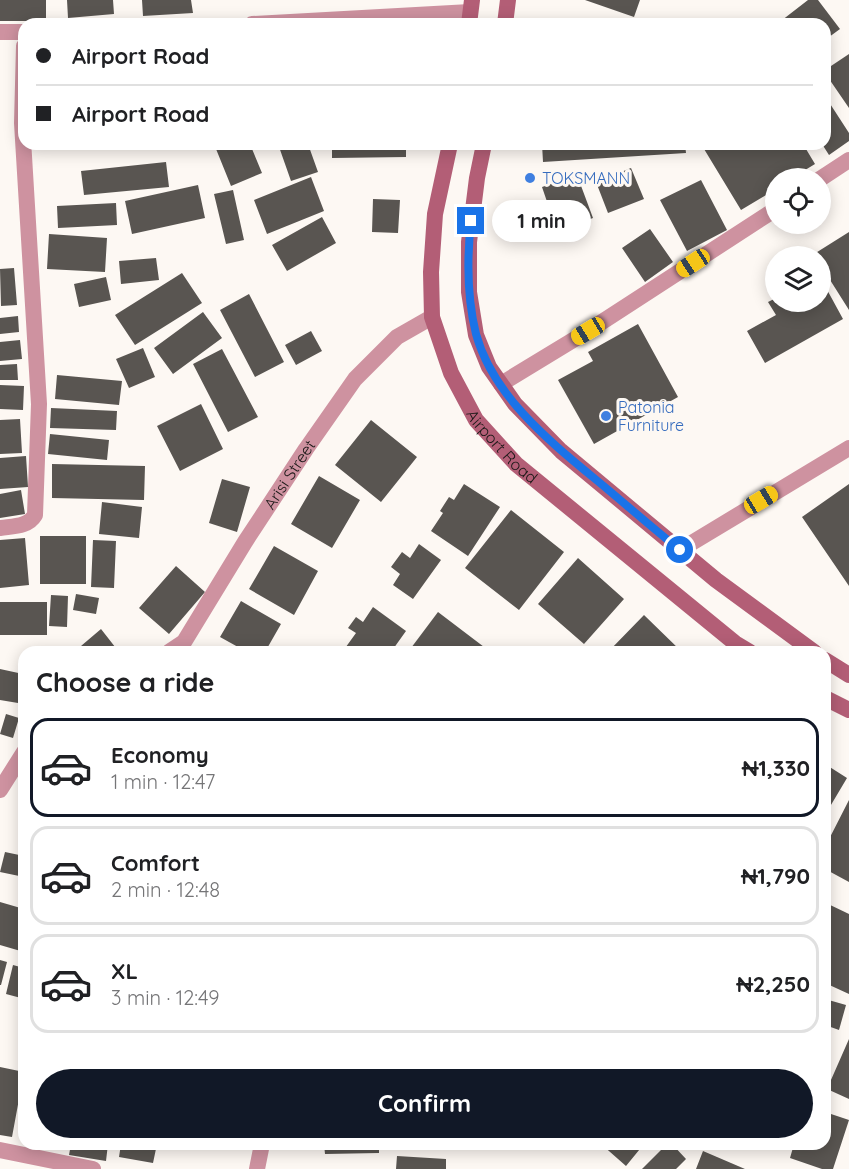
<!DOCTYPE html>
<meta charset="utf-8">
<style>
:root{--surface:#fff;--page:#f2f2f2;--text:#202124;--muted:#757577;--line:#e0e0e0;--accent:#111827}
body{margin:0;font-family:Quicksand,sans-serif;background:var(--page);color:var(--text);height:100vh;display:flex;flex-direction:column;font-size:22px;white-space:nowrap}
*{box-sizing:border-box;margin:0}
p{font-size:20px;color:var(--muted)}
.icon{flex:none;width:33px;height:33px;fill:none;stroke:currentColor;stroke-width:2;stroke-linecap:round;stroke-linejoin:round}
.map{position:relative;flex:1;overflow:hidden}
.drawer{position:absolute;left:18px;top:646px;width:813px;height:504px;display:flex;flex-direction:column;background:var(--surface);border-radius:18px;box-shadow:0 3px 15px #0003}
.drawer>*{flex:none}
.hud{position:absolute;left:18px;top:18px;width:813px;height:132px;border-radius:18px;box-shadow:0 3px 15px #0003;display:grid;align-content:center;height:132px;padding:0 18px;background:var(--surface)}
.controls{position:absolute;left:765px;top:168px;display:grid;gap:12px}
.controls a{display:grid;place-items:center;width:66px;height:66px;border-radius:50%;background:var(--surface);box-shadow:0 3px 15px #0003;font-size:30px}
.end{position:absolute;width:27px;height:27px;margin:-14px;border:8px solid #1a73e8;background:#fff;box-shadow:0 0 0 3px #fff}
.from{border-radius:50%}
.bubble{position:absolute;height:42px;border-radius:21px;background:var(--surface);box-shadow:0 3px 15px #0003;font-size:20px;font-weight:700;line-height:42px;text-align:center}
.car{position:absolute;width:18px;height:36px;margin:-18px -9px;border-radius:8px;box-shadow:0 0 4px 2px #0007;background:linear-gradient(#f5c518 24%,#345 0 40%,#f5c518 0 76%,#345 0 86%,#f5c518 0)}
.hud b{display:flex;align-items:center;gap:21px;height:57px;font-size:22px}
.hud b+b{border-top:2px solid var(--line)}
.hud i{width:15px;height:15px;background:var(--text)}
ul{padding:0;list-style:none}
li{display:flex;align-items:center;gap:18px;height:99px;margin:0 12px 9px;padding:0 6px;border:3px solid var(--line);border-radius:18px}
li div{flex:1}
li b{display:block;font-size:22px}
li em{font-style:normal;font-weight:700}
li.active{border-color:var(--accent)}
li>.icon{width:54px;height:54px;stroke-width:1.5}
h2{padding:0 18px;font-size:27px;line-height:72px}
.action{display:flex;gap:12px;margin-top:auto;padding:12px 18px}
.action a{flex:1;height:69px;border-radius:36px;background:var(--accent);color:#fff;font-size:24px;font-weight:700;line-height:69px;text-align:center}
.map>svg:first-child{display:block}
.building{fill:#595551}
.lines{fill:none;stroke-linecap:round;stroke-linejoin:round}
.minor{stroke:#ce92a0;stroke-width:16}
.tertiary{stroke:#ce92a0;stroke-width:16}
.secondary{stroke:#b35e76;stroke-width:16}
.route{stroke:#1a73e8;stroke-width:8}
.shop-dot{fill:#3f7fe0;stroke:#fdf8f3;stroke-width:2}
.labels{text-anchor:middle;stroke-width:6;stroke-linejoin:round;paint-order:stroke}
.shop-label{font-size:16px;fill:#366cbe;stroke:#fdf8f3;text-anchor:start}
.street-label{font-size:16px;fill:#1a1817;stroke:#fdf8f3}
</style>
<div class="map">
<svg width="849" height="1169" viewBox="0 0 849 1169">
<rect width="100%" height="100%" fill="#fdf8f3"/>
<!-- building -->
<path class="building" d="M0 0H46V21H0Z
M67 0H113L114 14 68 18Z
M142 0H191L193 13 143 16Z
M585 0H640L634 17Z
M808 0H818L840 29 825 40V24H777Z
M849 54V108L825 73V70Z
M825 96 849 133V141L829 155 822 144H825Z
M214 144H250L262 173 231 186Z
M278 144H308L318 172 291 181Z
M332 144H406V157L332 158Z
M542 144H685L686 153 543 162Z
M701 144H803L815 164 792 178H776V189L741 210Z
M166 162 169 187 84 195 81 171Z
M631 168 644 199 608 213 596 182Z
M577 175 593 218 557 231 542 187Z
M311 177 324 211 267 234 254 200Z
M701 180 727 230 687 251 660 200Z
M198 185 205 218 132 234 125 201Z
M233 190 244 240 226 244 214 194Z
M373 199 400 200 398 233 372 232Z
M116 203 117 225 58 228 57 206Z
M322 217 336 243 287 271 272 245Z
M650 229 673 262 645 282 622 248Z
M849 232V310L820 264V256H816L814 254Z
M49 234 107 238 105 272 47 269Z
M156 258 159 280 121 284 119 261Z
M14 268 17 305 1 306 0 269Z
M182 273 202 303 135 345 115 315Z
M106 277 111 300 79 307 74 284Z
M825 286 843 319 765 363 747 331 776 315 768 302 776 298V302H793L794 304 797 302H820V289Z
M249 294 284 362 255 377 220 310Z
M203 312 222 338 173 374 154 348Z
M18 316 19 332 0 334V318Z
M638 324 678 397 594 444 558 380 593 361 588 352Z
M311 331 322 351 296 365 285 345Z
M20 340 22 359 0 361V342Z
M143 348 155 377 129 388 116 359Z
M222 349 258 417 228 432 193 364Z
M17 364 18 380H0V365Z
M57 375 122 381 119 405 55 399Z
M0 385 24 386 23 410 0 409Z
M201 404 223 449 180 471 157 426Z
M51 408 117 411 116 430 50 428Z
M20 419 22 453 0 454V420Z
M371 420 417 457 381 502 335 465Z
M50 434 109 440 107 460 48 454Z
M26 456 28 487 0 489V458Z
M52 464 145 466 144 500 52 498Z
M319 476 360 500 332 548 291 524Z
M222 479 250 487 237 532 209 523Z
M464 484 500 507 468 556 431 531 443 513 440 511 449 497 454 500Z
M849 484V586L802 517Z
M21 490 25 514 0 518V494Z
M102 502 142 507 139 538 99 534Z
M511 510 564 552 519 610 465 568Z
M40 536H86V584H40Z
M25 538 29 585 0 588V540Z
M93 540 116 541 114 588 91 587Z
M419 544 441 560 413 599 393 585 400 574 391 567 402 552 410 558Z
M274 546 318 571 294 615 249 589Z
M578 558 624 599 584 644 538 604Z
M176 566 205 592 169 634 139 608Z
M76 594 99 598 96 614 73 610Z
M51 595 68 596 67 627 49 626Z
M241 601 281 624 265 652H247L220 637Z
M0 602H47V635H0Z
M373 607 406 631 391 652H345L343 651 356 633 348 628 356 617 363 622Z
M438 612 488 650 486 652H408Z
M644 615 682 652H608Z
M101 629 119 652H86L81 646Z
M0 669 23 674 18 703 0 700Z
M6 714 19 718 13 738 0 734Z
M825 764 847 778 825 815Z
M849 800V882L825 869V847Z
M5 852 24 856V877L0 872Z
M0 902 24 909V952L0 945Z
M826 903 849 914V994L825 983Z
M0 960 7 962 1 985H0Z
M13 965 24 968V986L21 998 6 994Z
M825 999 846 1005 839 1030 825 1025Z
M849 1039V1099L827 1089Z
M0 1067 24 1072 12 1137 0 1135Z
M825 1112 849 1120 833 1169H822L790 1158 794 1144H825Z
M71 1144H108L106 1161 69 1155Z
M121 1144H157L153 1163 119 1157Z
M324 1144H379V1153L325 1154Z
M601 1144H644L626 1166Z
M667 1144H672L686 1159 676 1169H642Z
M703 1151 745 1169H696Z
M397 1156 446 1159V1169H396Z"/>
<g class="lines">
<!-- minor -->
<g class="minor">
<path d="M820 179 849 160"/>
<path d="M501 384 588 331 776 209"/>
<path d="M0 528C13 526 28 527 35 515L39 404 22 123 24 46"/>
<path d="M680 550 849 448"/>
<path id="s1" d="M169 652 184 642 245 542 306 449 355 379 397 337 432 317"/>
<path d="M0 790 24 752"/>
<path d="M0 1150 93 1169"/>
<path d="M257 1169 262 1144"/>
</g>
<!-- tertiary -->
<path class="tertiary" d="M252 24 470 12
M0 32H24"/>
<!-- secondary -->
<g class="secondary">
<path d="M469 24 472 0"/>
<path d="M505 24 508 0"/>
<path id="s2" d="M450 144 435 214 431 272 432 317 451 373 476 420 516 464 735 643 750 652"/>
<path d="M484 144 477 178 469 242V292L476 335 489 367 515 404 561 451 716 580 814 652"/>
<path d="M825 660 849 675"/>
<path d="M825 698 849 710"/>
</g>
</g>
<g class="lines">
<!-- route -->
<path class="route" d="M471 221C467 258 467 298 476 334 494 400 557 447 606 488 631 509 655 530 680 550"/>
</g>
<!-- markers -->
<g class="shop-dot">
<circle cx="530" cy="178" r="6"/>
<circle cx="606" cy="416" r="6"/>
</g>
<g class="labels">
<!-- shop labels -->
<g class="shop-label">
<text x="542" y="184">TOKSMANN</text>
<text x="618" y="413">Patonia<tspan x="618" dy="18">Furniture</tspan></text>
</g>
<!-- street labels -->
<g class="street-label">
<text dy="6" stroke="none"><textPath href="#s2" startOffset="324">Airport Road</textPath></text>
<text dy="6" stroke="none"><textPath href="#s1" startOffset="216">Arisi Street</textPath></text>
</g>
</g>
</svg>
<div class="controls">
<a><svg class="icon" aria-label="locate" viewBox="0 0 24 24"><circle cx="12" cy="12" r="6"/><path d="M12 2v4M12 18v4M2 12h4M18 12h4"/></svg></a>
<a><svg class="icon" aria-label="layers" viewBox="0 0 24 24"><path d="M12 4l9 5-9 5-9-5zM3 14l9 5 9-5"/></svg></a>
</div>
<i class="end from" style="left:680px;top:550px"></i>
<i class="end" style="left:471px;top:221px"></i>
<div class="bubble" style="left:492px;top:200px;width:99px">1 min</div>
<i class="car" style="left:693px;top:263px;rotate:237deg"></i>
<i class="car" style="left:588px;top:331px;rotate:239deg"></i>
<i class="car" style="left:761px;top:500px;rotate:59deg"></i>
<div class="hud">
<b><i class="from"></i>Airport Road</b>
<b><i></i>Airport Road</b>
</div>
<section class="drawer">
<h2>Choose a ride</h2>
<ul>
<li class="active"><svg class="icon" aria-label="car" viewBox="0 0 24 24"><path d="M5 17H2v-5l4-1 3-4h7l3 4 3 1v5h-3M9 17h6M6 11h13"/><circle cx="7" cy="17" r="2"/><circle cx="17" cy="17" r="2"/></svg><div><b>Economy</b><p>1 min · 12:47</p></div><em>₦1,330</em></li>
<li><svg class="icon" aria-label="car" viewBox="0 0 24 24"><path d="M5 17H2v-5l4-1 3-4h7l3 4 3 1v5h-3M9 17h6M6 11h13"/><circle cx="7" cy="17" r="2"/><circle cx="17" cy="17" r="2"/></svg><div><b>Comfort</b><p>2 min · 12:48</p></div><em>₦1,790</em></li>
<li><svg class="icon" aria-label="car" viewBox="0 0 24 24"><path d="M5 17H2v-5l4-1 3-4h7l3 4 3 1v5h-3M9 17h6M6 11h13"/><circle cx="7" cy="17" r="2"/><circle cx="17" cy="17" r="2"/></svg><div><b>XL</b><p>3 min · 12:49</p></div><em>₦2,250</em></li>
</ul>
<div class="action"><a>Confirm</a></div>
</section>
</div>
